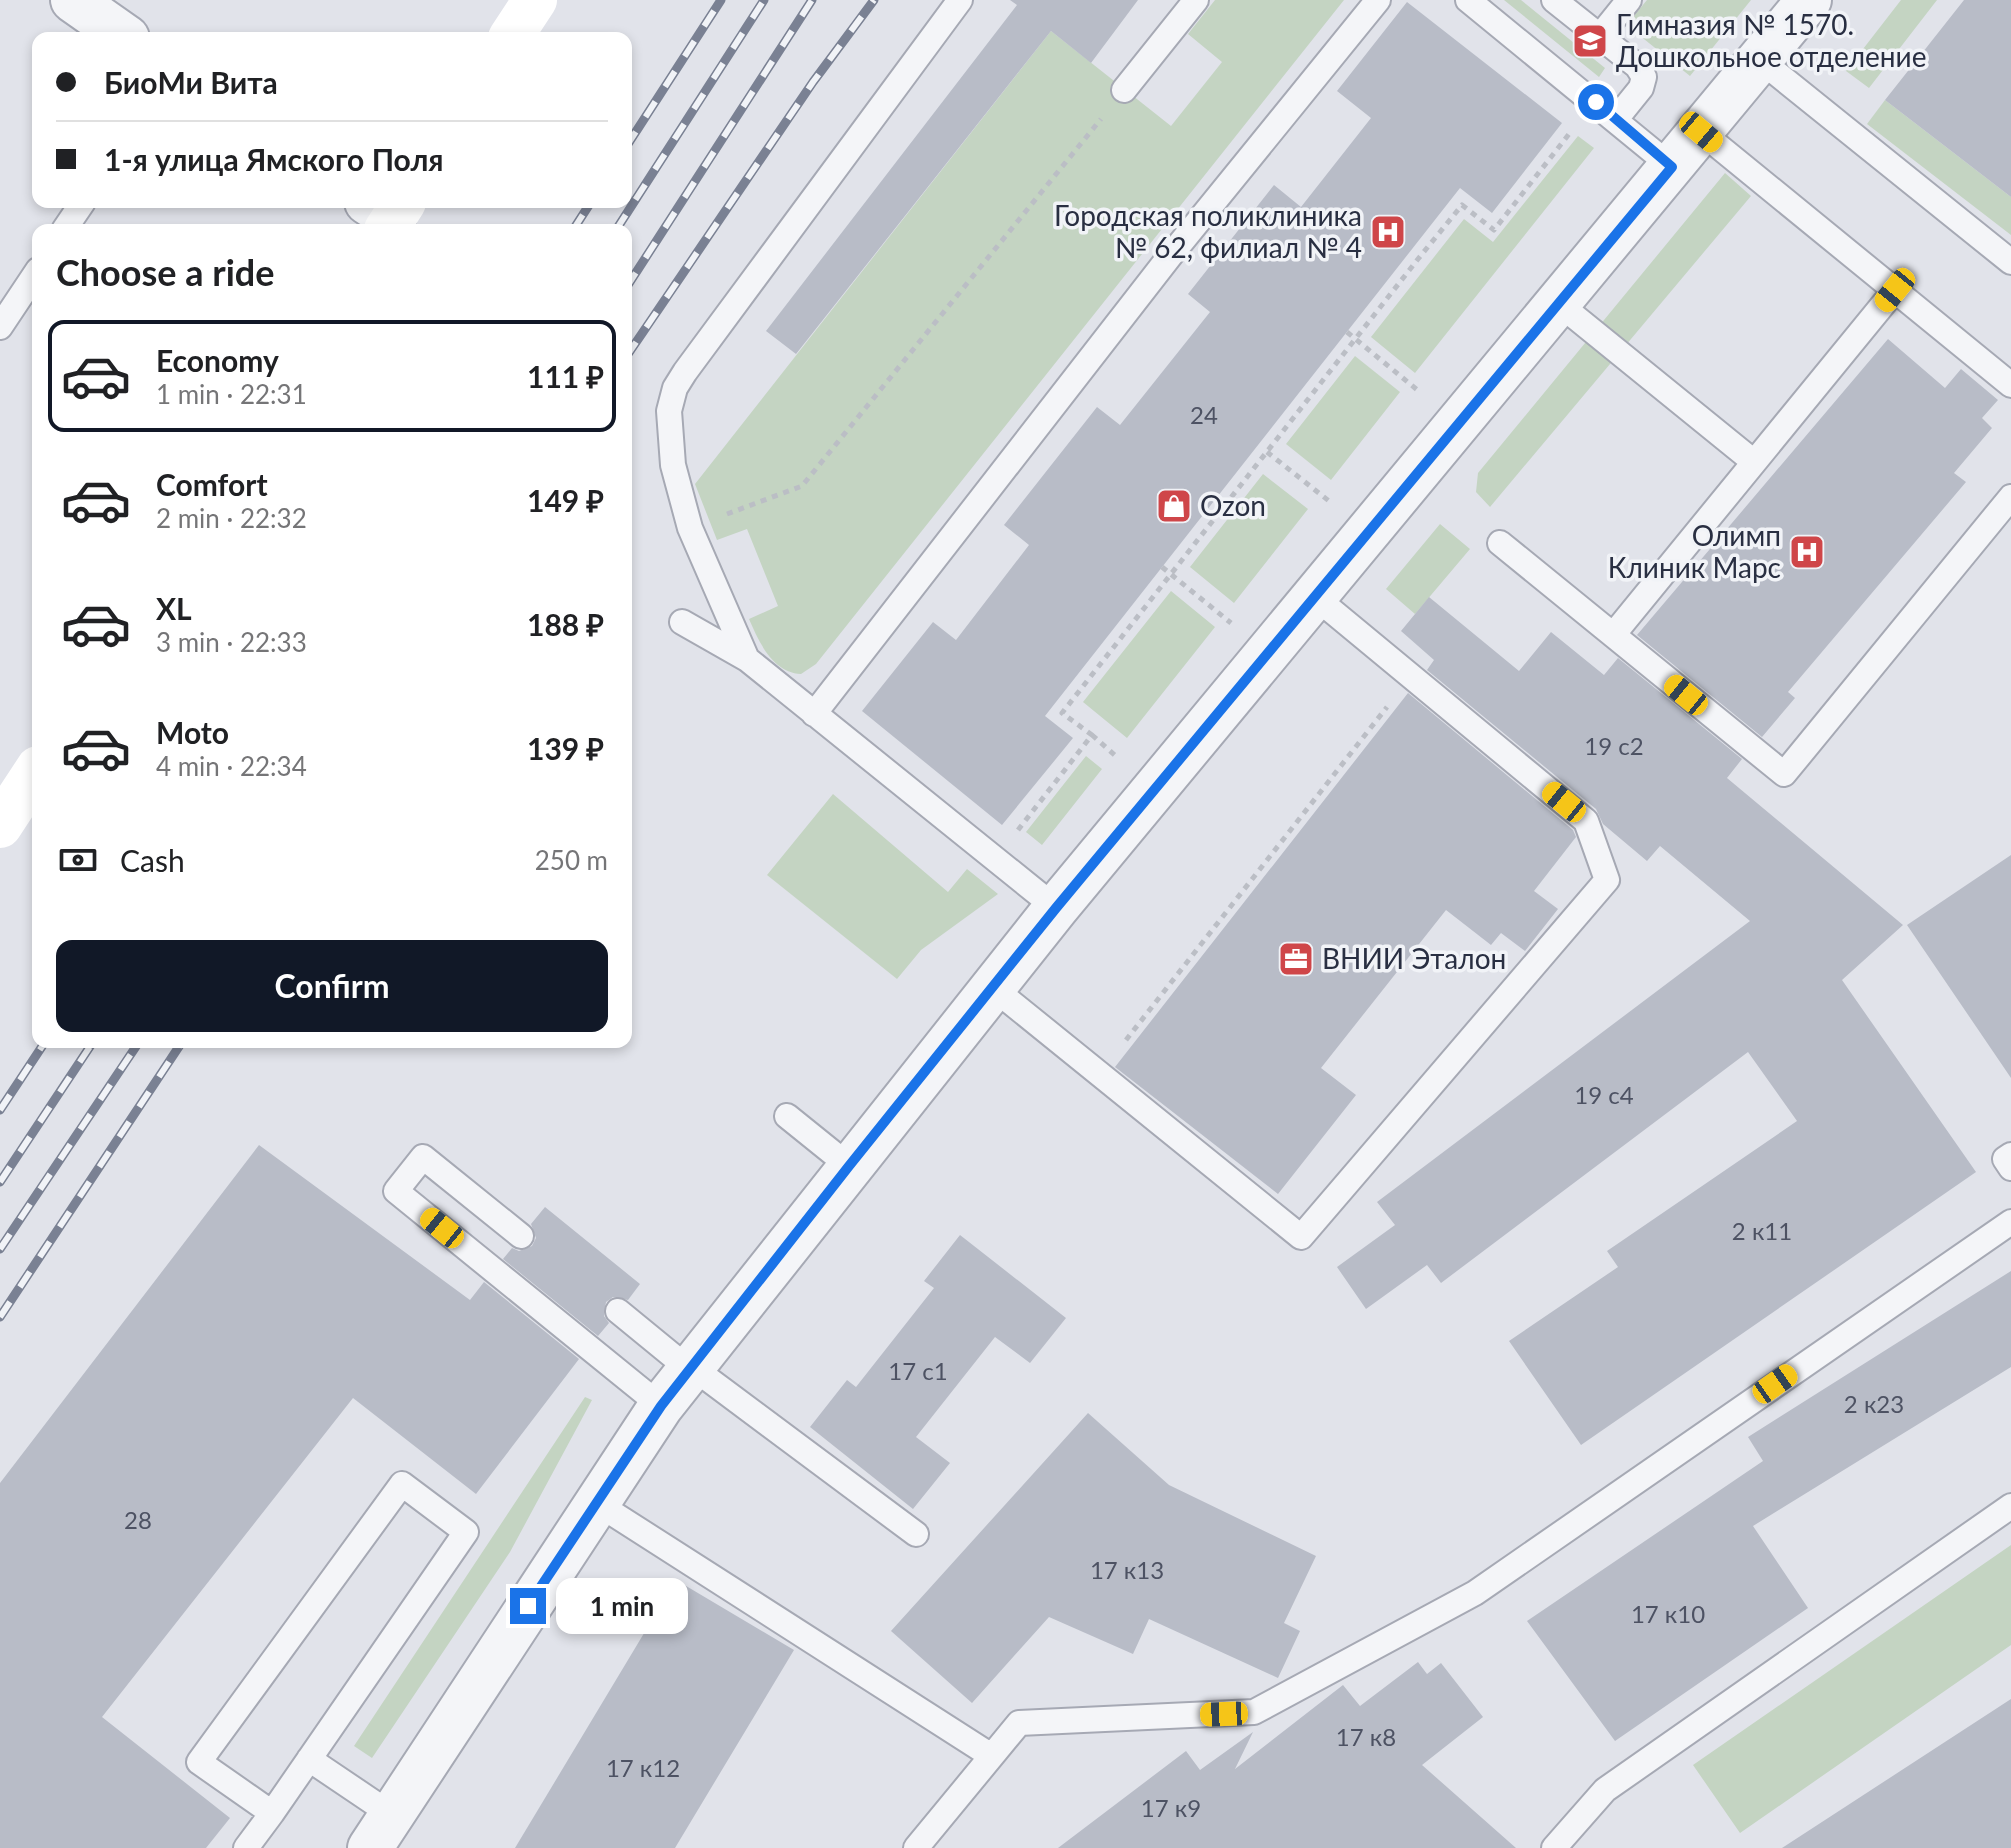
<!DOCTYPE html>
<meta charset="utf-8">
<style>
:root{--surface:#fff;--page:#f6f6f6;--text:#202124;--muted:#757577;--line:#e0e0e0;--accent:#111827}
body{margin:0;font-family:Lato,sans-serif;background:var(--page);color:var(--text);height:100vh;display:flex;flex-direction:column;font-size:30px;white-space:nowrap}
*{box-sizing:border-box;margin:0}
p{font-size:26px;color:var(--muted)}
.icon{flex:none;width:44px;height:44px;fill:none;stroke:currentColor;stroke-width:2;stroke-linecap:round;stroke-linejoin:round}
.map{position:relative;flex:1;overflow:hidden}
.side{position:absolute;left:32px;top:224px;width:600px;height:824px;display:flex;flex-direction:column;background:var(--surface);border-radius:16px;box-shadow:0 4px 12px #0003}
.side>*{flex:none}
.banner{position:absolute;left:32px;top:32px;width:600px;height:176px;border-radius:16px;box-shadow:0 4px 12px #0003;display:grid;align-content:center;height:176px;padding:0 24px;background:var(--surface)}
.end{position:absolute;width:36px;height:36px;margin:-18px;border:10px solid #1a73e8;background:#fff;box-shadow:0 0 0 4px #fff}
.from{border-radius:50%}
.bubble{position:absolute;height:56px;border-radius:16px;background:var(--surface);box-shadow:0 4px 12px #0003;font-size:26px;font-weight:700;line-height:56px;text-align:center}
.car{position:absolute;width:24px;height:48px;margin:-24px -12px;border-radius:10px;box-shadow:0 0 6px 2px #0007;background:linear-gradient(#f5c518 24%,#345 0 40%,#f5c518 0 76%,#345 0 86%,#f5c518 0)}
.banner b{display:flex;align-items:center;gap:28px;height:76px;font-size:30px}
.banner b+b{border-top:2px solid var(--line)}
.banner i{width:20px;height:20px;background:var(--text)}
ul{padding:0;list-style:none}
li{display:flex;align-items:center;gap:24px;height:112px;margin:0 16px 12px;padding:0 8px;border:4px solid transparent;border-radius:16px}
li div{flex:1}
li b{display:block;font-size:30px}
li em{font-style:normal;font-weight:700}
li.current{border-color:var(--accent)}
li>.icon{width:72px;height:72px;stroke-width:1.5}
h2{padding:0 24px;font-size:36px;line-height:96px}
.pay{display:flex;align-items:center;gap:20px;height:88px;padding:0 24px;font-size:30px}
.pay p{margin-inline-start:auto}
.button{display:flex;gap:16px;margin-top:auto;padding:16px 24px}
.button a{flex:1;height:92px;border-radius:16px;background:var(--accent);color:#fff;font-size:32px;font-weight:700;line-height:92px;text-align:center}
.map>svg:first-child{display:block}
.green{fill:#c4d4c2}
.building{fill:#b8bcc7}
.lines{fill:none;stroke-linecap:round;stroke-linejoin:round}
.lane-casing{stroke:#a6a9b4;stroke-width:28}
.street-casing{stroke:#a6a9b4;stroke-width:48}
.path{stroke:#bbbec5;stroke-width:5;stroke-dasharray:6 6;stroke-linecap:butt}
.lane{stroke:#f4f5f8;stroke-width:24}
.street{stroke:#f4f5f8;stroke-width:44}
.secondary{stroke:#fff;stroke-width:44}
.rail-casing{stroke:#7a8193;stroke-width:9}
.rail{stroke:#f1f3f7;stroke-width:6;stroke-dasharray:18;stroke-linecap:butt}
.route{stroke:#1a73e8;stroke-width:10}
.labels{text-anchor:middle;stroke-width:7;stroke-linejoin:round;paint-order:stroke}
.number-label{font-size:24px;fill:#4d5263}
.poi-label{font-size:28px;fill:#292f42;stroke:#f1f3f7;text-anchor:start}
</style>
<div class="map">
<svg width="2011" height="1848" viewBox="0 0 2011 1848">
<rect width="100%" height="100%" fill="#e1e3ea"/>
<!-- green -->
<path class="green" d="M1215 0H1344L816 664 801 674C772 672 759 642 749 619L778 606 747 529 717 540 695 484 1051 31 1171 126 1222 62 1188 34Z
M1504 0H1521L1605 68 1599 77Z
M1647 0H1751L1690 76 1634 31 1633 17Z
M1901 0H1937L1869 88 1846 71Z
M1885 100 2011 197V235L1867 124Z
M1578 136 1594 148 1415 373 1371 337 1464 219 1493 242Z
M1725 173 1751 196 1490 507 1476 492 1478 473Z
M1355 356 1400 392 1331 480 1286 444Z
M1263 474 1308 509 1234 603 1190 567Z
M1440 524 1470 549 1415 614 1386 589Z
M1171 591 1215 627 1127 738 1083 702Z
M1086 756 1102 769 1042 845 1026 832Z
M833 794 948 892 967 869 998 894 921 950 897 979 767 875Z
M585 1397 592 1400 510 1552 372 1758 354 1746Z
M2011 1545V1645L1740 1833 1693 1765Z"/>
<!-- building -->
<path class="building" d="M1010 0H1138L1091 63 1051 31 796 354 766 331 1017 5Z
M1964 0H2011V197L1885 100Z
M1407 2 1562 123 1492 213 1460 188 1045 716 1073 738 1002 825 862 711 933 622 956 640 1029 545 1004 525 1097 407 1120 425 1210 312 1188 294 1274 185 1301 207 1371 118 1337 91Z
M1888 339 1945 388 1961 369 1998 400 1982 418 1992 428 1954 473 1966 482 1788 692 1795 698 1762 737 1637 635Z
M1429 597 1519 671 1551 632 1604 675 1618 658 1742 759 1727 778 1903 925 1842 980 1976 1172 1581 1445 1509 1341 1618 1267 1607 1251 1797 1121 1748 1052 1441 1283 1427 1265 1366 1309 1337 1267 1395 1225 1377 1202 1750 921 1660 846 1647 861 1603 824 1596 809 1427 670 1434 660 1401 631Z
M1408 693 1573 830 1576 837 1534 891 1558 909 1525 951 1501 933 1491 945 1446 910 1321 1068 1356 1095 1278 1194 1115 1067Z
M2011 855V1078L1907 925Z
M259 1145 470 1300 484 1282 579 1359 476 1494 353 1398 102 1717 230 1818 206 1848H0V1483Z
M545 1207 640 1284 628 1300 613 1297 606 1302 604 1316 609 1323 598 1336 503 1259 512 1248 519 1251 532 1246 536 1238 531 1224Z
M960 1235 1066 1318 1030 1363 995 1337 916 1437 950 1463 913 1509 810 1427 847 1380 856 1387 934 1288 924 1281Z
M2011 1271V1367L1753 1526 1808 1608 1615 1741 1527 1621 1763 1461 1748 1437Z
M1088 1413 1169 1485 1316 1556 1284 1623 1300 1631 1278 1678 1149 1619 1133 1654 1049 1617 972 1703 891 1631Z
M676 1580 794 1650 675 1848H515Z
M1418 1662 1427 1674 1441 1663 1483 1717 1422 1765 1516 1848H1058L1186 1751 1200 1770 1253 1732 1235 1769 1343 1685 1360 1706Z
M2011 1699V1848H1782Z"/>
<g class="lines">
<defs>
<path id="lane" d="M960 0 685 372 675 388 669 411 673 465 690 528 747 659 1056 908
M1468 0 1672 167
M1554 0 1637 66 1644 77 1641 88 1616 119
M1600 36 1629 0
M1760 60 2011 262
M1124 90 1196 0
M1701 132 2011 385
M64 230 83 202
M1558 303 1754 462
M0 327 38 270
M1500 543 1784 774 2011 497
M682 622 747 659
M1613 635 1895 290
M814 714 1170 256 1378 0
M992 987 1301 1237 1607 880 1586 821 1314 596
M787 1116 849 1166
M2011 1155 2005 1159 2011 1168
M521 1236 423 1157 396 1191 661 1406
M618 1311 690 1370
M692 1367 916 1534
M595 1502 990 1755
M309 1759 392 1815
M246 1848 272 1813 466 1532 402 1484 199 1762 272 1813
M916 1848 1019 1723 1254 1712 1475 1593 2011 1222
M1554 1848 1605 1790 2011 1506"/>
<path id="street" d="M73 0 127 38
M367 202 393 219
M370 1848 661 1406 1056 908 1809 0"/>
</defs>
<!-- lane casing -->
<use href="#lane" class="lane-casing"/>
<!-- street casing -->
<use href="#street" class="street-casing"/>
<!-- path -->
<path class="path" d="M1347 332 1421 393
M1267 452 1329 501
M727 514 802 486 1101 119
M1162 567 1231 623
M1092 735 1118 758
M1018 830 1092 735 1062 713 1418 259 1462 205 1494 230 1569 134
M1126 1040 1387 707"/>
<!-- lane -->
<use href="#lane" class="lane"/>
<!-- street -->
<use href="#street" class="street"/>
<!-- secondary -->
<path class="secondary" d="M510 38 535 0
M386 230 404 202
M0 826 38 768"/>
<defs>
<path id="rail" d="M626 147 721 0
M573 230 591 202
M616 230 764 0
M626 288 812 0
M626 357 813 82 874 0
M0 1110 45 1042
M0 1182 93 1042
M0 1249 139 1042
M0 1317 182 1042"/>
</defs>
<!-- rail casing -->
<use href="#rail" class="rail-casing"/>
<!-- rail -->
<use href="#rail" class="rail"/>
</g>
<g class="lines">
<!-- route -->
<path class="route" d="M528 1606 661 1406 849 1166 1056 908 1672 167 1596 102"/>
</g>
<!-- icons -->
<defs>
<symbol id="school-square" viewBox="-11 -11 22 22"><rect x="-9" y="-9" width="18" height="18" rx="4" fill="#cf4649" stroke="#f1f3f7"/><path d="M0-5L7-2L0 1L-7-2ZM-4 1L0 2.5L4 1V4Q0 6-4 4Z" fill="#fff"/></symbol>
<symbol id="hospital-square" viewBox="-11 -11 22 22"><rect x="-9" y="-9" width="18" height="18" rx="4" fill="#cf4649" stroke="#f1f3f7"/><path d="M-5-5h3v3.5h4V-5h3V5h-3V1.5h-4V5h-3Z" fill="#fff"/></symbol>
<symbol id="shop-square" viewBox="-11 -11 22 22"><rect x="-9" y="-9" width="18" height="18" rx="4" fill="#cf4649" stroke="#f1f3f7"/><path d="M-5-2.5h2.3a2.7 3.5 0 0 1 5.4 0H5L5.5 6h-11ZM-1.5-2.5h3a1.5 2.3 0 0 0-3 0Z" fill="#fff"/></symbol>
<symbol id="office-square" viewBox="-11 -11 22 22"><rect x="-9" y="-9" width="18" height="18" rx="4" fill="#cf4649" stroke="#f1f3f7"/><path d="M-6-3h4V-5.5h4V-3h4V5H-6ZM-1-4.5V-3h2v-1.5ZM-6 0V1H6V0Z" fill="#fff"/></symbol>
</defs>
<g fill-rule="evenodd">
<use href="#school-square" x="1570" y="21" width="40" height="40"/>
<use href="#hospital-square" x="1368" y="212" width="40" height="40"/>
<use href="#shop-square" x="1154" y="486" width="40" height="40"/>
<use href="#hospital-square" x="1787" y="532" width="40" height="40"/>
<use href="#office-square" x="1276" y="939" width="40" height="40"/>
</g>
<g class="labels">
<!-- number labels -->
<g class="number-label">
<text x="1204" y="424">24</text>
<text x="1614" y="755">19 с2</text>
<text x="1604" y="1104">19 c4</text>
<text x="1762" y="1240">2 к11</text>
<text x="918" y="1380">17 c1</text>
<text x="1874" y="1413">2 к23</text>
<text x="138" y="1529">28</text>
<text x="1127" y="1579">17 к13</text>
<text x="1668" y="1623">17 к10</text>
<text x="1366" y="1746">17 к8</text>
<text x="643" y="1777">17 к12</text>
<text x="1171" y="1817">17 к9</text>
</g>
<!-- poi labels -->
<g class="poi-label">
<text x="1616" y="35">Гимназия № 1570.<tspan x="1616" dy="32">Дошкольное отделение</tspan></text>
<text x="1362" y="226" text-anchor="end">Городская поликлиника<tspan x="1362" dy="32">№ 62, филиал № 4</tspan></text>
<text x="1200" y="516">Ozon</text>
<text x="1781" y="546" text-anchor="end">Олимп<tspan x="1781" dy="32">Клиник Марс</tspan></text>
<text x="1322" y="969">ВНИИ Эталон</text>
</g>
</g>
</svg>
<i class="end from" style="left:1596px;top:102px"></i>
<i class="end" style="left:528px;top:1606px"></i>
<div class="bubble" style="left:556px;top:1578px;width:132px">1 min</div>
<i class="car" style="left:1701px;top:132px;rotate:130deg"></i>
<i class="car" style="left:1895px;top:290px;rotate:219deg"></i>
<i class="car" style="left:1686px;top:695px;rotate:309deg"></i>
<i class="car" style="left:1564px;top:802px;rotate:309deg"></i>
<i class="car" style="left:442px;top:1228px;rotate:309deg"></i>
<i class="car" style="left:1775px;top:1384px;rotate:55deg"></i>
<i class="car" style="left:1224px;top:1714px;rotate:268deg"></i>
<div class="banner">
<b><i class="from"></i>БиоМи Вита</b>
<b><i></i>1-я улица Ямского Поля</b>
</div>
<section class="side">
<h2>Choose a ride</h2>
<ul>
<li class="current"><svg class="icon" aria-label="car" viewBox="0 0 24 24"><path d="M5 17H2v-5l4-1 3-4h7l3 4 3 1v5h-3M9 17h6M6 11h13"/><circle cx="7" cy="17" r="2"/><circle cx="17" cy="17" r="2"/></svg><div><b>Economy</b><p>1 min · 22:31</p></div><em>111 ₽</em></li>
<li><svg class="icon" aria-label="car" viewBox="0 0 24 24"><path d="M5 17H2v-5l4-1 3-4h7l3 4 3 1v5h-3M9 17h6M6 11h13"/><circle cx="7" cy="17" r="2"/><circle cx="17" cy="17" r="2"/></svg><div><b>Comfort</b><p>2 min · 22:32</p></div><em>149 ₽</em></li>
<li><svg class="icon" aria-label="car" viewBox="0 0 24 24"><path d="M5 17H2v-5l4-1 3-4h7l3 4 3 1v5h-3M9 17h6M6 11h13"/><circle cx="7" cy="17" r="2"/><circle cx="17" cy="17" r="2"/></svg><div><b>XL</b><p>3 min · 22:33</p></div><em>188 ₽</em></li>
<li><svg class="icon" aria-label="car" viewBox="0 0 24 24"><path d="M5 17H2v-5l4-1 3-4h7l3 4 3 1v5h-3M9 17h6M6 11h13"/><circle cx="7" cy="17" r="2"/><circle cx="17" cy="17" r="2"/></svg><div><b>Moto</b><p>4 min · 22:34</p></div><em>139 ₽</em></li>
</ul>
<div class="pay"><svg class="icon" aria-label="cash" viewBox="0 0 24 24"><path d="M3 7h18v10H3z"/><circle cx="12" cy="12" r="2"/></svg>Cash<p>250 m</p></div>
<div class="button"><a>Confirm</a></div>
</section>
</div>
